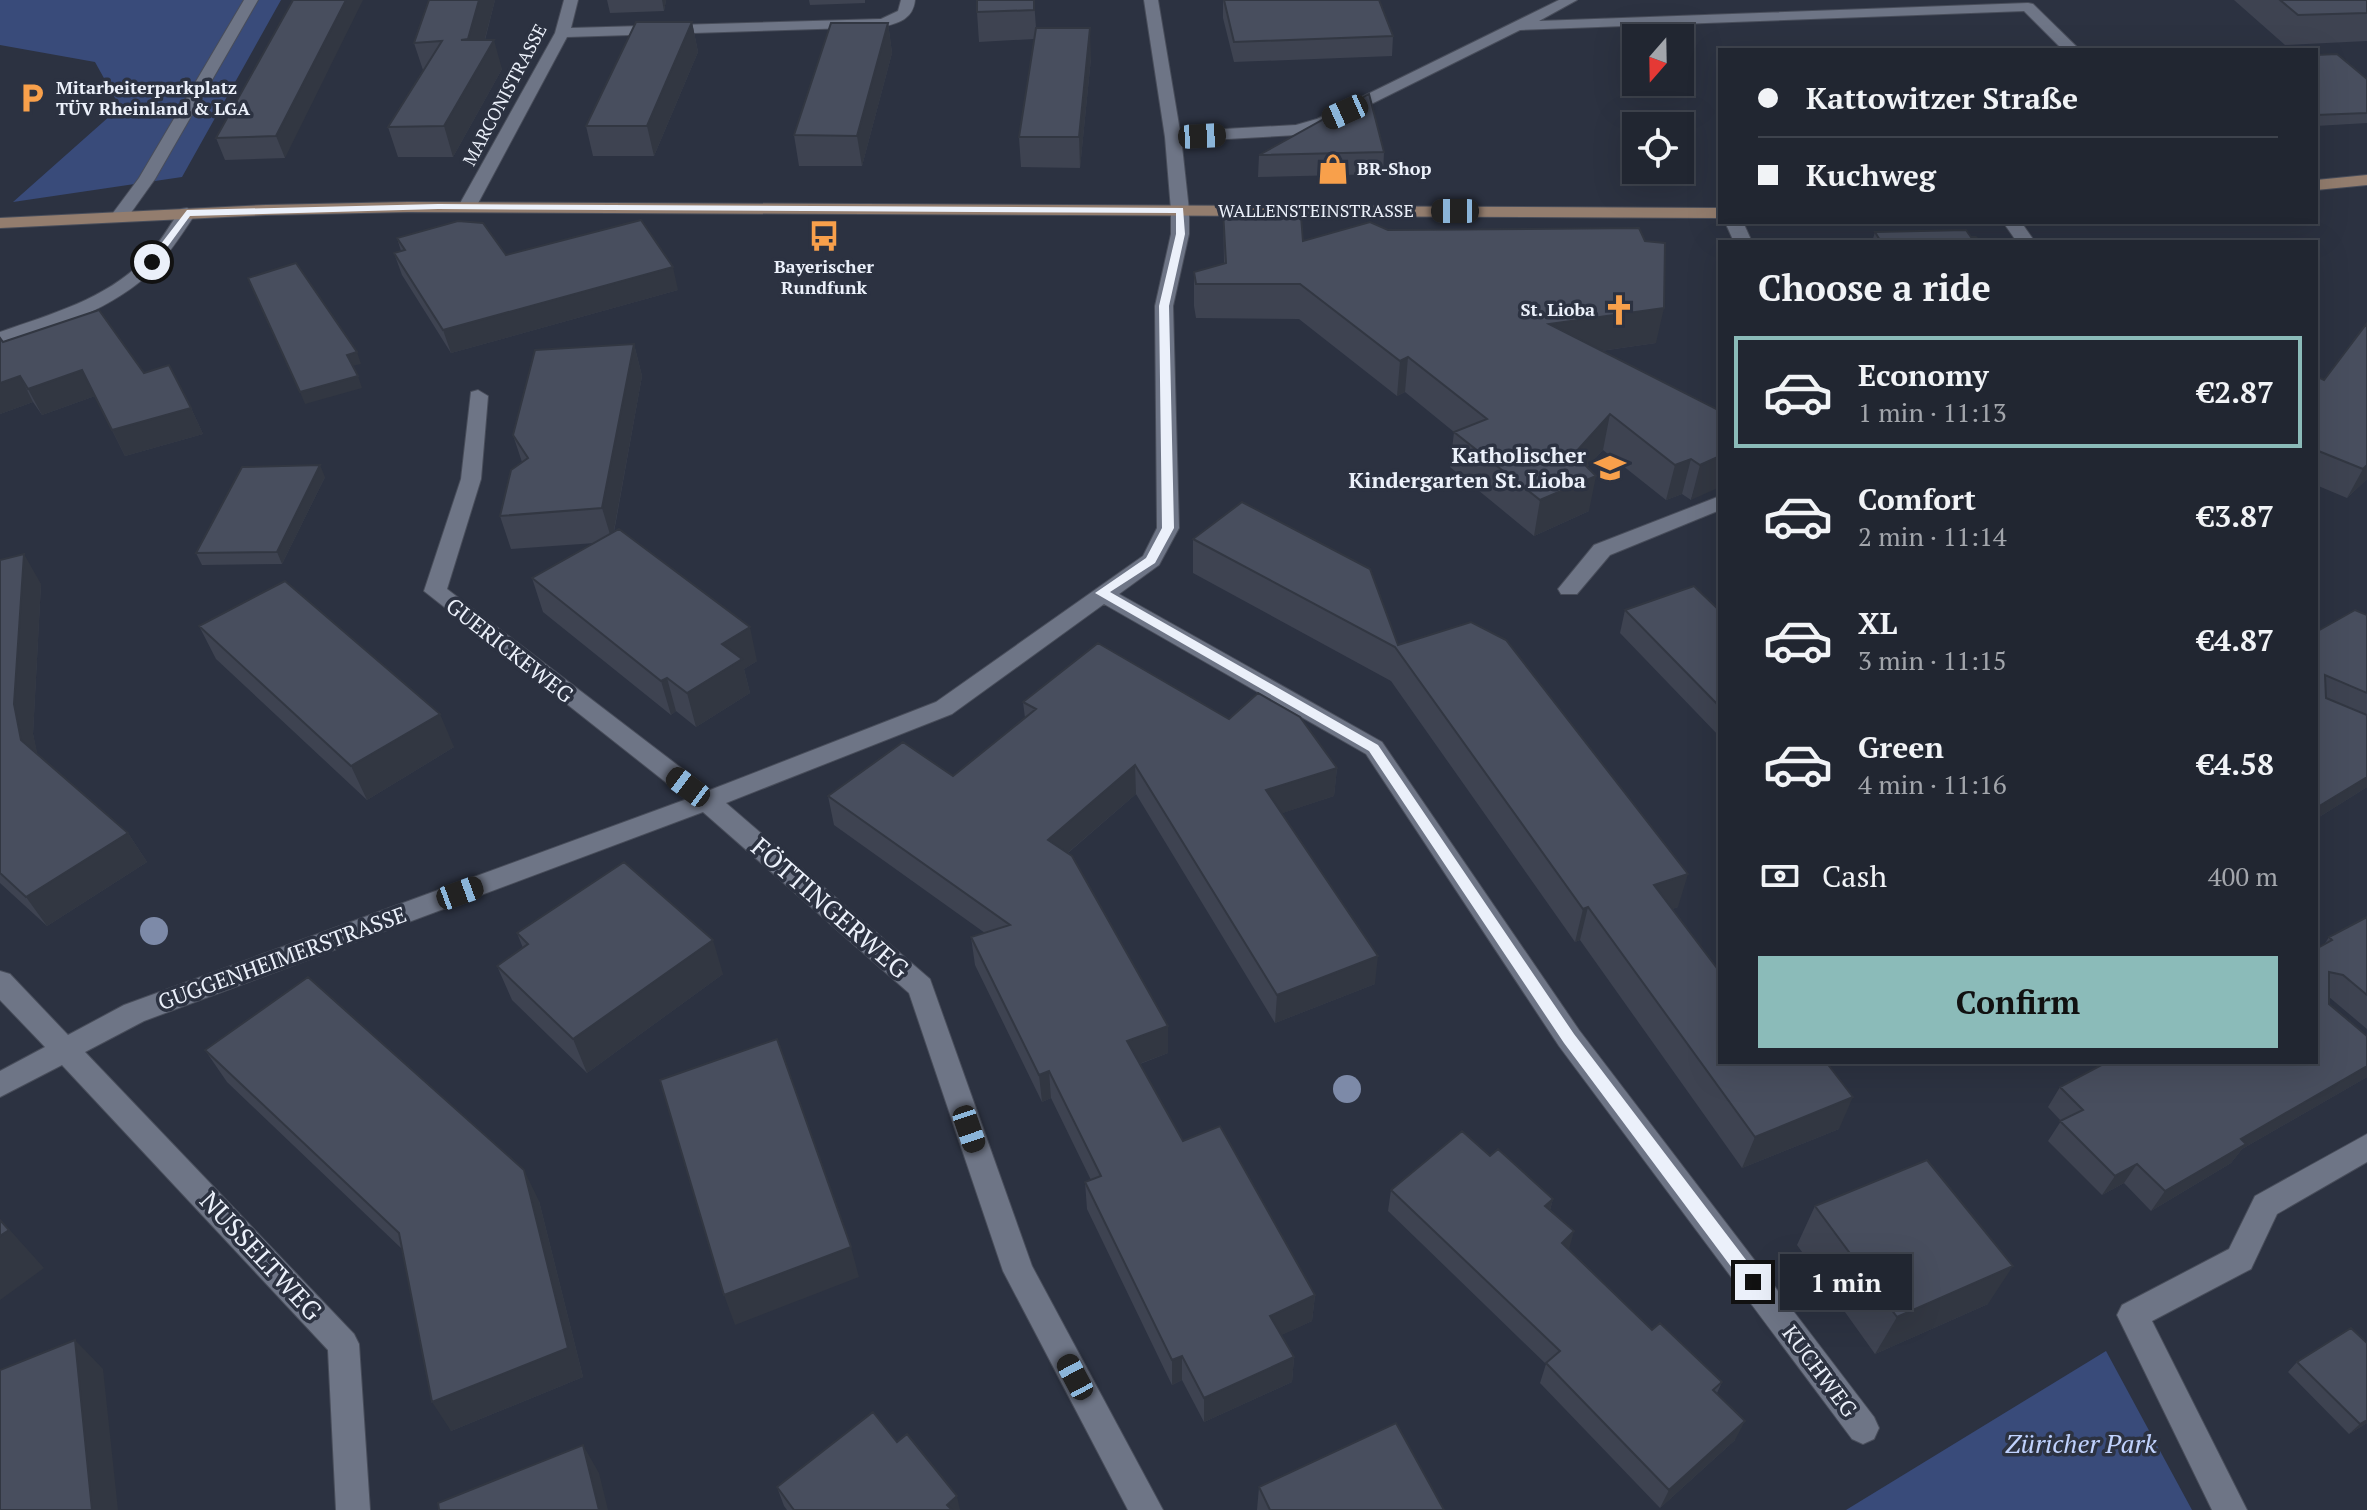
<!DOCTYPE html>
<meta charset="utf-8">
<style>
:root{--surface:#212631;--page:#292e39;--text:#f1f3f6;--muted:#a2a5ab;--line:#3e434d;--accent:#8bbbb9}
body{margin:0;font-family:"PT Serif",serif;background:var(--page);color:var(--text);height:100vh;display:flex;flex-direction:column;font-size:30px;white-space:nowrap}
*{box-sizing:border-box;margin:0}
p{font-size:26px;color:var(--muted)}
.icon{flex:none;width:44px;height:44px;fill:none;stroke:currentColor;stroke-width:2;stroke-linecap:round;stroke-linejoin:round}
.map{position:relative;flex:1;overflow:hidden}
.side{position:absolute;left:1718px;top:240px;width:600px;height:824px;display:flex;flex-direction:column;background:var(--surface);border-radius:0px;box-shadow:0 8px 32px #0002,0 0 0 2px var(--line)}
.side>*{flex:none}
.top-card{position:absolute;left:1718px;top:48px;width:600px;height:176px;border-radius:0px;box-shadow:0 8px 32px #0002,0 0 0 2px var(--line);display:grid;align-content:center;height:176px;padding:0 40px;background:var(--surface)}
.needle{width:52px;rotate:200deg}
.controls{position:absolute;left:1622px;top:24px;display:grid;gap:16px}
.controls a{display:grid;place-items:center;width:72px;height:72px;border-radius:0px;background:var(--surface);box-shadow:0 8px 32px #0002,0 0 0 2px var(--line);font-size:40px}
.end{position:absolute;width:36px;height:36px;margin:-18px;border:10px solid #ebf0fa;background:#111;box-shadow:0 0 0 4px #111}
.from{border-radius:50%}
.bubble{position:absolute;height:56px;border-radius:0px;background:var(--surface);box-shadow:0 8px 32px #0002,0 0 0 2px var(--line);font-size:26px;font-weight:700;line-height:56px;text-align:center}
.car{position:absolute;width:24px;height:48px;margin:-24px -12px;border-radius:10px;box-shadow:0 0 6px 2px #0007;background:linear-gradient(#222 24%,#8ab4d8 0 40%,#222 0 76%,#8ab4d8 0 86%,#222 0)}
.top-card b{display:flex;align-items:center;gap:28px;height:76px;font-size:30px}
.top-card b+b{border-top:2px solid var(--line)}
.top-card i{width:20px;height:20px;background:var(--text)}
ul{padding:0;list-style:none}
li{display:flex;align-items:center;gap:24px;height:112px;margin:0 16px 12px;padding:0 24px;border:4px solid transparent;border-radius:0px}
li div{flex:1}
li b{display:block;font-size:30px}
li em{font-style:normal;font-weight:700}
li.selected{border-color:var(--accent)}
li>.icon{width:72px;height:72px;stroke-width:1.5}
h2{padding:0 40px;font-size:36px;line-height:96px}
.pay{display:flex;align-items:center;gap:20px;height:88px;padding:0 40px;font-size:30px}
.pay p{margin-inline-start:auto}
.primary-button{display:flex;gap:16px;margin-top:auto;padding:16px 40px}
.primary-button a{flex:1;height:92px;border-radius:0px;background:var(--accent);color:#111;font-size:32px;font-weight:700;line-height:92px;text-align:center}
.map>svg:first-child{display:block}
.green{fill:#394b7a}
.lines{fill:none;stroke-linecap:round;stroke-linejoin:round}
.lane-casing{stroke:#484d5a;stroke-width:2}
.street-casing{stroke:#484d5a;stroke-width:2}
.secondary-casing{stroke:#484d5a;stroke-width:2}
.lane{fill:#6e7586;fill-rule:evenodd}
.street{fill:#6e7586;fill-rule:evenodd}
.secondary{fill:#937d6e;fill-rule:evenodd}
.tree{fill:#7d8aa8}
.wall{fill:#3e4351}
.shaded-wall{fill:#323742}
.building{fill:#484e5e;stroke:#323742;stroke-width:2}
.route{fill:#ebf0fa}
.labels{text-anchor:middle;stroke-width:7;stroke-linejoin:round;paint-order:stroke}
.far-poi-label{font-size:18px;font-weight:bold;fill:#ebf0fa;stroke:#2c3241;text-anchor:start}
.far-street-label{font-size:18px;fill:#ebf0fa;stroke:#2c3241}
.poi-label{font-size:22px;font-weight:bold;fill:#ebf0fa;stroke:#2c3241;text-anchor:end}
.street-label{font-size:22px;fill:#ebf0fa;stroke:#2c3241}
.near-street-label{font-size:26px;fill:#ebf0fa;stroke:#2c3241}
.near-park-label{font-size:26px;font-style:italic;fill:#c0d2fd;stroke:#2c3241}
</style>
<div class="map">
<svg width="2367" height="1510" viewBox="0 0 2367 1510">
<rect width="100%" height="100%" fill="#2c3241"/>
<!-- green -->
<path class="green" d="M0 0H281L182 177 13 202 120 107 95 62 0 45Z
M2106 1351 2192 1510H1846Z"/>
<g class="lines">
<defs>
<path id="lane" d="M244 0H258L155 179 125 221H113L110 217 139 178Z
M1559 0H1577L1539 21 2028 3 2033 4 2080 50H2063L2024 11 1520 30 1329 125 1297 135 1173 142 1165 137 1173 132 1296 125 1317 119Z
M2003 222H2021L2035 242H2017Z"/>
<path id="street" d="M564 0H578L571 28 881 19 898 11 901 0H915C913 19 899 23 882 27L567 37 476 207 473 211H461L458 207 555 33Z
M1144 0H1158L1181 137 1189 210V234L1173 306 1179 528 1159 565 1119 594 1382 742 1579 1030 1874 1417 1879 1428 1874 1439 1863 1444 1852 1439 1559 1046 1366 754 1104 604 952 714 726 803 930 979 1032 1266 1163 1510H1128L1003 1271 909 993 703 812 144 1021 85 1052 354 1334 359 1344 370 1510H336L328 1350 62 1065 0 1097V1071L45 1047 0 1000V971L10 974 68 1035 124 1005 687 799 424 591 461 479 471 392 478 390 488 396 481 479 447 589 710 790 936 702 1143 556 1157 528 1155 306 1171 234V210L1165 137Z
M187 208 196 213C183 232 171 252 155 268 116 308 53 330 0 344V332C51 314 106 299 144 260 159 245 169 226 181 209Z
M1725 222H1743L1752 242H1734Z
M1720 496V510L1610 555 1577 594H1561L1558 589 1594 545Z
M2367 1134V1162L2277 1214 2251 1269 2152 1321 2247 1510H2212L2117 1315 2122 1305 2229 1249 2255 1196Z"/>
<path id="secondary" d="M2367 175V185L2316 190V180Z
M408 202 1720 208V218L408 212 266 215 0 228V218L266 205Z"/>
</defs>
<!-- lane casing -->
<use href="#lane" class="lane-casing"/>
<!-- street casing -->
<use href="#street" class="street-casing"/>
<!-- secondary casing -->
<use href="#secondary" class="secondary-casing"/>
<!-- lane -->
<use href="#lane" class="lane"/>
<!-- street -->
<use href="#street" class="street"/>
<!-- secondary -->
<use href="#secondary" class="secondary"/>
</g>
<!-- trees -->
<g class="tree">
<circle cx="154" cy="931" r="14"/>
<circle cx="1347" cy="1089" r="14"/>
</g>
<!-- wall -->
<path class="wall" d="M293 0 285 158 225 160 216 138Z
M429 0H495L485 40 502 69 453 157H398L388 127 423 70 414 43Z
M607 0H666L664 11 610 13Z
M809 0H865V3L810 5Z
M1034 0 1036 28 1091 58 1080 168 1021 167 1019 137 1034 39 979 42 977 12Z
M1223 0 1393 36 1392 56 1234 62 1223 18Z
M2234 0H2367V41L2285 45Z
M692 22 698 52 654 156H593L586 126Z
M888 23 892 53 862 166H799L794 135Z
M2316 55 2367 79V123L2316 126Z
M1384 152 1383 174 1258 177 1259 155Z
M1223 211 1303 241 1656 343 1601 351 1718 410 1691 500 1682 494 1666 500 1603 450 1587 467 1589 511 1534 536 1450 467 1454 432 1405 392 1397 396 1299 319 1196 318 1194 306V272L1224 263Z
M1875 232 1971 237 1980 242H1872Z
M397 238 678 290 451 353 402 275 394 253 401 251Z
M2367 323V479L2347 498 2316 485V376L2324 380Z
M3 342 144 373 191 408 203 434 125 456 95 396 42 415 33 402 0 414Z
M634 344 642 376 614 532 757 661 744 669 750 693 696 727 676 711 671 715 543 612 532 578 595 543 511 549 500 516 522 462 513 435Z
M325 477 282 564 202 565 196 553Z
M1193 539 1398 645 1678 907 1672 909 1839 1129 1742 1168 1580 940 1575 942 1391 681 1193 573Z
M0 560 41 584 33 734 37 754 128 833 147 862 47 926 0 883Z
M1625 610 1720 611V737L1620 633Z
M2367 615V787L2316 819V632Z
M199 626 454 747 367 800 216 659Z
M1023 702 1229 719 1337 768 1334 796 1282 813 1375 984 1275 1023 1136 794 1068 853 1168 1053 1140 1064 1183 1141 1315 1295 1312 1321 1281 1335 1294 1357 1292 1382 1204 1422 1182 1380 1172 1385 1087 1209 1085 1182 1091 1180 1051 1098 1042 1102 975 965 971 937 985 933 834 825 828 796 953 776 1025 718Z
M2367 917V1029L2329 997V1004L2367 1036V1077L2242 1149 2231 1163 2151 1211 2124 1183 2102 1195 2048 1141 2061 1121 2048 1107 2060 1087 2316 1062 2324 945 2329 937Z
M517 933 723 974 587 1073 512 1000 497 966 523 948Z
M205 1050 539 1201 583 1377 451 1431 402 1249 227 1082Z
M1391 1190 1553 1199 1550 1210 1569 1249 1652 1330 1722 1382 1717 1393 1735 1440 1660 1508 1540 1383 1546 1364 1388 1211Z
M1815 1206 1988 1304 1875 1354 1797 1245Z
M2367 1343V1423L2349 1434 2288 1372 2297 1362Z
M897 1442 960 1510H787L784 1506 777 1487Z
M1259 1487 1444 1510H1257Z"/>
<!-- shaded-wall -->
<path class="shaded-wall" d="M346 0H363L285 158 276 136Z
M479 0H495L477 69 468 39Z
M662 0H666L664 11Z
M692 22 698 52 654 156 647 126Z
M888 23 892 53 862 166 857 136Z
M1090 28 1091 58 1080 168 1079 137Z
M494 40 502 69 453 157 444 126Z
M673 267 678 290 451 353 443 330Z
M1664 308 1656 343 1544 359 1549 324Z
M634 344 642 376 612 541 602 508Z
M357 352 361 364 352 366 347 355Z
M1408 357 1405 392 1397 396 1400 361Z
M82 370 95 396 42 415 28 389Z
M20 376 33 402 0 414V383Z
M358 376 362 388 305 404 300 392Z
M191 408 203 434 125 456 112 430Z
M1610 414 1603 450 1568 488 1596 476 1589 511 1534 536 1540 500 1574 454Z
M1720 456V487L1691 500 1700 465Z
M1691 459 1682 494 1666 500 1675 465Z
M320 465 325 477 282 564 277 552Z
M2367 465V479L2347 498 2363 469Z
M24 554 41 584 33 734 41 770 21 740 14 704Z
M750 627 757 661 744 669 750 693 696 727 687 693 722 644Z
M667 678 676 711 671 715 661 681Z
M440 714 454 747 367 800 351 766Z
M1135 765 1136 794 1050 868 1048 840Z
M1337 768 1334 796 1265 819 1266 790Z
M2367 777V787L2316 819V808Z
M128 833 147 862 47 926 26 897Z
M1688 874 1678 907 1645 918 1654 885Z
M1588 907 1580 940 1575 942 1583 909Z
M713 940 723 974 587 1073 573 1039Z
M1378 956 1375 984 1275 1023 1277 995Z
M1168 1026V1053L1128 1068 1127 1041Z
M2367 1066V1077L2242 1149 2231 1163 2151 1211 2165 1191 2241 1139Z
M1049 1071 1051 1098 1042 1102 1039 1075Z
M1853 1097 1839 1129 1742 1168 1755 1137Z
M2137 1164 2124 1183 2102 1195 2115 1176Z
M524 1170 539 1201 583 1377 451 1431 432 1402Z
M1553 1199 1547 1220 1545 1206Z
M0 1219 44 1268 0 1300Z
M1574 1231 1568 1253 1562 1243Z
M851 1247 859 1277 735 1325 724 1295Z
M2013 1266 1988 1304 1875 1354 1897 1317Z
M1315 1295 1312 1321 1269 1341 1270 1316Z
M75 1340 103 1369 118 1510H92Z
M1182 1356V1380L1172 1385V1360Z
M1294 1357 1292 1382 1204 1422V1398Z
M2367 1420V1423L2349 1434 2360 1424Z
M1745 1421 1735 1440 1660 1508 1669 1490Z
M583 1445 599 1473 608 1510H599Z
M957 1496 960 1510H949L947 1505Z"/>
<!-- building -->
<path class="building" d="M293 0H346L276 136 216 138Z
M429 0H479L468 39 461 40H494L444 126 388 127 442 41 414 43Z
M977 0H1034V10L977 12Z
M1224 0H1379L1393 36 1234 42Z
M2280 0H2367V13L2298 15Z
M636 22H692L647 126H586Z
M831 23H888L857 136 794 135Z
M1036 28H1090L1079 137H1019Z
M2337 54 2367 79V113L2316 115V55Z
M1369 94 1384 152 1259 155Z
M1223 211 1301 216 1303 241 1370 222 1388 230 1639 228 1645 241 1665 243 1664 308 1549 324 1718 410 1720 409V456L1700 465 1691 459 1675 465 1610 414 1574 454 1596 476 1540 500 1454 432 1487 419 1408 357 1400 361 1300 284H1196L1194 272 1226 263Z
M641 220 673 267 443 330 394 253 405 250 397 238 458 221 483 223 506 255Z
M1966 230 1971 237H1976L1980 242H1881L1875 232Z
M296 263 357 352 347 355 358 376 300 392 248 278Z
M99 310 144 373 169 365 191 408 112 430 82 370 28 389 20 376 0 383V338L3 342Z
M2367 323V465L2363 469 2316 450V376L2324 380Z
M634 344 602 508 500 516 511 470 528 458 513 435 535 350Z
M320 465 277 552 196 553 242 467Z
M1242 502 1370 569 1398 645 1471 622 1506 640 1688 874 1654 885 1717 968 1720 967V1062H1826L1853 1097 1755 1137 1588 907 1583 909 1395 647 1193 539Z
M619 529 750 627 722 644 742 659 687 693 667 678 661 681 532 578Z
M24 554 14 704 21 740 128 833 26 897 0 873V560Z
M285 581 440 714 351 766 199 626Z
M1694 586 1720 611V707L1625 610Z
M2355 610 2367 615V693L2325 675 2326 698 2367 715V777L2316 808V632Z
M1098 643 1229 719 1258 693 1300 717 1337 768 1266 790 1378 956 1277 995 1135 765 1048 840 1072 856 1168 1026 1127 1041 1183 1141 1220 1126 1315 1295 1270 1316 1294 1357 1204 1398 1182 1356 1172 1360 1085 1182 1101 1176 1049 1071 1039 1075 971 937 1010 925 828 796 903 742 953 776 1036 709 1023 702Z
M624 862 713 940 573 1039 497 966 528 944 517 933Z
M2367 917V995L2343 975 2329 972V1004L2367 1036V1066L2241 1139 2246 1144 2165 1191 2137 1164 2115 1176 2060 1121 2083 1110 2060 1087 2107 1062H2316V949L2332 940 2329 937Z
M308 977 524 1170 568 1348 432 1402 399 1233 205 1050Z
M777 1039 851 1247 724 1295 660 1080Z
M1462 1131 1490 1156 1498 1149 1553 1199 1545 1206 1574 1231 1562 1243 1652 1330 1660 1323 1722 1382 1713 1390 1745 1421 1669 1490 1546 1363 1560 1351 1391 1190Z
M1927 1160 2013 1266 1897 1317 1815 1206Z
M0 1220 9 1230 0 1236Z
M2351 1328 2367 1343V1420L2360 1424 2297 1362Z
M75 1340 92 1510H0V1370Z
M873 1412 897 1442 907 1434 957 1496 947 1505 952 1510H794L777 1487Z
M1396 1423 1444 1510H1270L1259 1487Z
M583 1445 599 1510H439L438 1503Z"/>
<!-- route -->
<path class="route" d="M438 204 1183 208 1185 234 1169 306 1174 528 1155 563 1110 592 1378 745 1574 1034 1759 1277 1761 1282 1759 1288H1747L1564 1043 1369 751 1095 593 1146 558 1162 528 1159 306 1176 234V213L438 209 190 216 155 264 147 262 187 210Z"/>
<!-- icons -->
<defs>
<symbol id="parking-bare" viewBox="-9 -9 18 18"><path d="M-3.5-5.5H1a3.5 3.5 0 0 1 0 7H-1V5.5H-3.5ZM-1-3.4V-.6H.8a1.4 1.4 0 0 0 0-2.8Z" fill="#f8a04b" stroke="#2c3241" stroke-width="2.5" paint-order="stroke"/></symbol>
<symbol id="shop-bare" viewBox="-9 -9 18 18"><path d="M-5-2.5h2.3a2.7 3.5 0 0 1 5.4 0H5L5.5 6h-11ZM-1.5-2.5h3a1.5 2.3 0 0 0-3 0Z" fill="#f8a04b" stroke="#2c3241" stroke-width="2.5" paint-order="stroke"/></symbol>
<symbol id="bus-bare" viewBox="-9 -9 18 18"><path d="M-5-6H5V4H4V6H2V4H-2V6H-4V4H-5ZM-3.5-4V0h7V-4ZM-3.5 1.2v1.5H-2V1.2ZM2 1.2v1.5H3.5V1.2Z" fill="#f8a04b" stroke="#2c3241" stroke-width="2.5" paint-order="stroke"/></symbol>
<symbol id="church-bare" viewBox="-9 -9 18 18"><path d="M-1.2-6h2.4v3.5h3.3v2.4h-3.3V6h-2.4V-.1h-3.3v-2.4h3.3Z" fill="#f8a04b" stroke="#2c3241" stroke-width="2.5" paint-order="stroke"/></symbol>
<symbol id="school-bare" viewBox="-9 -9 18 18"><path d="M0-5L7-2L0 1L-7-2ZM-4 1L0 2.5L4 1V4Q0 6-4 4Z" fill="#f8a04b" stroke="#2c3241" stroke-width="2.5" paint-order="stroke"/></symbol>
</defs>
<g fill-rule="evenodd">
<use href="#parking-bare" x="10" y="76" width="44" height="44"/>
<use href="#shop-bare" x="1311" y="147" width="44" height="44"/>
<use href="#bus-bare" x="802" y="214" width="44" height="44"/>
<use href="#church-bare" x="1597" y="288" width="44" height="44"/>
<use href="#school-bare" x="1588" y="446" width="44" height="44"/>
</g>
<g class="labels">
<!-- far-poi labels -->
<g class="far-poi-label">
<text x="56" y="94">Mitarbeiterparkplatz<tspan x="56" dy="21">TÜV Rheinland &amp; LGA</tspan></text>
<text x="1357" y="175">BR-Shop</text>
<text x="824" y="273" text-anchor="middle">Bayerischer<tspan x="824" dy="21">Rundfunk</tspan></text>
<text x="1595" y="316" text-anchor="end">St. Lioba</text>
</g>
<!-- far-street labels -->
<g class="far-street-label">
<text transform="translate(505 95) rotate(-62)" y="6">MARCONISTRASSE</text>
<text x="1316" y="217">WALLENSTEINSTRASSE</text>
</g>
<!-- poi labels -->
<g class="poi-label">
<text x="1586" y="463">Katholischer<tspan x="1586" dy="25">Kindergarten St. Lioba</tspan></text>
</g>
<!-- street labels -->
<g class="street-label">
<text transform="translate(510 650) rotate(38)" y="8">GUERICKEWEG</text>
<text transform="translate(282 958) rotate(-20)" y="8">GUGGENHEIMERSTRASSE</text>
<text transform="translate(1820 1371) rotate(53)" y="8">KUCHWEG</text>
</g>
<!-- near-street labels -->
<g class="near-street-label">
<text transform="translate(830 908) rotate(41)" y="9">FÖTTINGERWEG</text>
<text transform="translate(261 1256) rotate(47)" y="9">NUSSELTWEG</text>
</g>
<!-- near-park labels -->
<g class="near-park-label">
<text x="2081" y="1453">Züricher Park</text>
</g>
</g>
</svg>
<div class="controls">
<a><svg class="needle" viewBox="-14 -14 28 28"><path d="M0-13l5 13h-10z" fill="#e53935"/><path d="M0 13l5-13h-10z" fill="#a2a5ab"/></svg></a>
<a><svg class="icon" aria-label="locate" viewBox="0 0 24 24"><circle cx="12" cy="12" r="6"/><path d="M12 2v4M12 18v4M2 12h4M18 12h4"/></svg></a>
</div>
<i class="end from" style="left:152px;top:262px"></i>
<i class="end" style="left:1753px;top:1282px"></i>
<div class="bubble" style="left:1780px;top:1254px;width:132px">1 min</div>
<i class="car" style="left:1345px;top:112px;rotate:246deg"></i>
<i class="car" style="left:1202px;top:136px;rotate:87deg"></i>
<i class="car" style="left:1455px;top:211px;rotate:270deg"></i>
<i class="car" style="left:688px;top:787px;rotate:307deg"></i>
<i class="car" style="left:460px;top:893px;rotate:70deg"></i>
<i class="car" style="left:969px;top:1129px;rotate:161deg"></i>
<i class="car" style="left:1075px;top:1377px;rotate:332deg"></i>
<div class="top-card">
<b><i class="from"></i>Kattowitzer Straße</b>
<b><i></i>Kuchweg</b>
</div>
<section class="side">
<h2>Choose a ride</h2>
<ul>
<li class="selected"><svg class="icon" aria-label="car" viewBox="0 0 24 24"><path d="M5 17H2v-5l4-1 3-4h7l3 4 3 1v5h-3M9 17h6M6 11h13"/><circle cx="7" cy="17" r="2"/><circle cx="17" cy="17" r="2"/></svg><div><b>Economy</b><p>1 min · 11:13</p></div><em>€2.87</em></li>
<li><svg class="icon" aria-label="car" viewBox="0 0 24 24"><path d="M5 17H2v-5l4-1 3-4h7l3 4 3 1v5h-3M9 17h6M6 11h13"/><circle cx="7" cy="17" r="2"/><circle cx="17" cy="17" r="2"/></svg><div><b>Comfort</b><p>2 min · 11:14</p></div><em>€3.87</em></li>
<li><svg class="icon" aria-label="car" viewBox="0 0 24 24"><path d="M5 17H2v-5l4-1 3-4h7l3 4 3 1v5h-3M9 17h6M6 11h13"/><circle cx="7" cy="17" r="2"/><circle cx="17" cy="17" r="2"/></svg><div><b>XL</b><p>3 min · 11:15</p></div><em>€4.87</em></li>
<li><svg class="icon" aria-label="car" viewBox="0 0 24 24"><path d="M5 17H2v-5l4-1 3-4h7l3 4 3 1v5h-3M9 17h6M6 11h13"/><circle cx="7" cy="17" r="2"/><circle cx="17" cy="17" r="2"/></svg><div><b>Green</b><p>4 min · 11:16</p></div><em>€4.58</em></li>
</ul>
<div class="pay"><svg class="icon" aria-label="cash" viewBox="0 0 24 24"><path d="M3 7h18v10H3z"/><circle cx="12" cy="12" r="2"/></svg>Cash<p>400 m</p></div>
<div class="primary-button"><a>Confirm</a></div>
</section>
</div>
